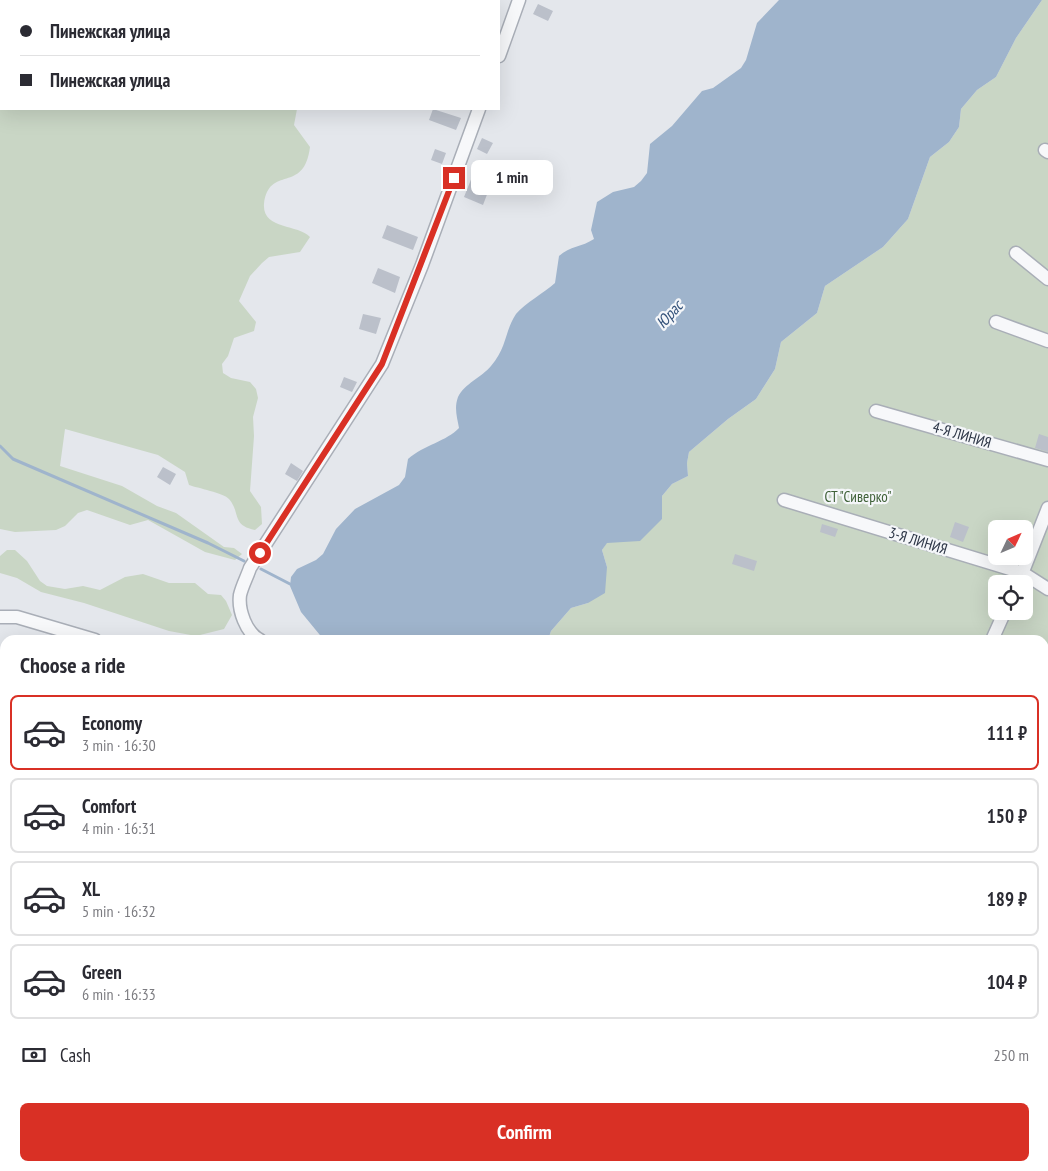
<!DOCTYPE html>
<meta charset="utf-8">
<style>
:root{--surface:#fff;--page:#f2f2f3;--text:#2b2b33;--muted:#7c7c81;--line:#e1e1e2;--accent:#d93025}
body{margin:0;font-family:"PT Sans Narrow",sans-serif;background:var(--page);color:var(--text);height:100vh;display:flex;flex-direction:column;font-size:19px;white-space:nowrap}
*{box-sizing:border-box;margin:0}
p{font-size:16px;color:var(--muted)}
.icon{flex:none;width:28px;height:28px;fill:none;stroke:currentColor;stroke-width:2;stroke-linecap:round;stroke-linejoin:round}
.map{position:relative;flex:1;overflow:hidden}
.drawer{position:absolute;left:0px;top:635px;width:1049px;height:536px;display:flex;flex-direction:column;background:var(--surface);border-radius:15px 15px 0 0;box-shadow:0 5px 20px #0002}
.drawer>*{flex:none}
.banner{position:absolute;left:0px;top:0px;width:500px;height:110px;box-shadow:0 5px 20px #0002;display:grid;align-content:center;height:110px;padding:0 20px;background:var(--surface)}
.needle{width:32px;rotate:46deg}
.buttons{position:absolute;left:988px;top:520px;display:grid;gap:10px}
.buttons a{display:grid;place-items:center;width:45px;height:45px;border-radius:8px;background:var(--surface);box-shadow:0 5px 20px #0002;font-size:25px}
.end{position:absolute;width:22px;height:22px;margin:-11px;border:6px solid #d93025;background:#fff;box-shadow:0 0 0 2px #fff}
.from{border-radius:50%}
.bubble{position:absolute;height:35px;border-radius:8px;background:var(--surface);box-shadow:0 5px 20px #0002;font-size:16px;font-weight:700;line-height:35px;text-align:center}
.banner b{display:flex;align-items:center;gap:18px;height:48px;font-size:19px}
.banner b+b{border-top:1px solid var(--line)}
.banner i{width:12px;height:12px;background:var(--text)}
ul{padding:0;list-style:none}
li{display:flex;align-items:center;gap:15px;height:75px;margin:0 10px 8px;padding:0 10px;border:2px solid var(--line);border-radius:8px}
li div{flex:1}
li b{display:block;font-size:19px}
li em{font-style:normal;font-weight:700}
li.selected{border-color:var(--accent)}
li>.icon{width:45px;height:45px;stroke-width:1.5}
h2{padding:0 20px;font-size:22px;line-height:60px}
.pay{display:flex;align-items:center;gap:12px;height:55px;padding:0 20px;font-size:19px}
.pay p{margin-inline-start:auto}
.button{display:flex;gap:10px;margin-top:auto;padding:10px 20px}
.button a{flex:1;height:58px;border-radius:8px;background:var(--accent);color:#fff;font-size:20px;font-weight:700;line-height:58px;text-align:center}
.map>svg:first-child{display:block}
.green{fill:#c9d6c5;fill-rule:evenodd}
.water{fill:#9fb4cc}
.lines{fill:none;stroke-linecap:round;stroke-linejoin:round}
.stream{stroke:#9fb4cc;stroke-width:3}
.building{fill:#bbc0ca}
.minor-casing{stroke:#a9aeb7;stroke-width:15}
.minor{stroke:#f7f8fa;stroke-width:12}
.route{stroke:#d93025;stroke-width:6}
.labels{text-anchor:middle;stroke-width:4.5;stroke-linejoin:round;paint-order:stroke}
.street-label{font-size:15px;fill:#2b3445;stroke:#f4f6f9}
.park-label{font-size:15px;fill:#3f6138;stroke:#f4f6f9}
.water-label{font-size:16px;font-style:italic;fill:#34527a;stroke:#f4f6f9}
</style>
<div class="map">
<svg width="1048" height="1171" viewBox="0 0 1048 1171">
<rect width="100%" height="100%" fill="#e4e7ec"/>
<!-- green -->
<path class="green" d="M0 0H344L1 1V109H297L294 125 310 147C304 195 269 164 264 204 262 230 298 224 310 237L300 252 269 257 262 263 250 276 239 301 256 322 254 331 234 338 228 356 222 364 223 373 231 378 250 382 256 389 258 398 253 417 254 436 250 491 261 507 262 524 255 530C231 525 241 513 229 499 224 493 197 488 189 485L185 472 158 455 65 429 60 466 122 486 157 506 176 513 224 547 234 548 242 554 235 560 205 552 148 520 130 525 87 510 78 513 65 526 56 530 15 532 0 529Z
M1042 0H1048V895L1044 894V640H548L551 631 571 608 588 603 607 567 602 550 607 542 662 519V496L672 484 688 476 687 463 689 452 728 419 756 399 775 369 781 342 817 313 825 286 883 247 908 219 930 157 949 142 959 127 961 109 977 90 996 77 1016 38ZM996 529H1024V556H996ZM996 584H1024V611H996Z
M7 550H15L27 561 40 581 47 586 65 589 83 586 100 590 125 577 143 574 169 583H195L208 594 221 595 226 601 232 615 224 629 196 636 169 631 84 603 41 592 17 578 0 573V556Z
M0 694 5 695V836H0Z
M1044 962 1048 963V1171H404L409 1166H1044Z
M151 1166H221L218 1171H149Z"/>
<!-- water -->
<path class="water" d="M779 0H1042L1016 38 996 77 977 90 961 109 959 127 949 142 930 157 908 219 883 247 825 286 817 313 781 342 775 369 756 399 728 419 689 452 687 463 688 476 672 484 662 496V519L640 541 607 543 602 550 607 567 605 593 588 603 571 608 551 631 548 640H324L301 612 290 586 291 577 297 569 316 560 323 554 336 529 355 509 399 485 405 477 408 459C424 445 447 441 459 428 457 417 454 408 458 397 464 384 482 377 491 366 507 348 505 330 516 314 525 303 544 293 555 283L559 256C570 246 582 247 594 239L591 230 597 202 613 192 634 187 641 181 647 173 650 144 672 126 702 91 713 88 741 68 746 60 757 23Z
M221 1166H409L404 1171H218Z"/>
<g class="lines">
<!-- stream -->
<path class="stream" d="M0 446 13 459 208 543 244 561
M261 569 290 584"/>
</g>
<!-- building -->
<path class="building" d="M538 4 553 11 548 21 533 14Z
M433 109 461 118 456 130 429 120Z
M482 138 493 143 487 154 477 149Z
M435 149 446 153 442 164 431 160Z
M472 177 491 184 483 205 464 197Z
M387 225 418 237 413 250 382 238Z
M378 268 400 277 395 293 372 283Z
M363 314 381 318 376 334 359 329Z
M344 377 357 382 352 392 340 387Z
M1039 434 1048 437V452L1035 448Z
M291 463 303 471 297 481 285 474Z
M163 467 176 474 170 485 157 477Z
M955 522 969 527 963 542 950 537Z
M822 524 838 529 835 537 820 532Z
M735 554 757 561 754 571 732 564Z"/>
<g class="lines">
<defs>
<path id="minor" d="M499 56 519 0
M1045 150 1048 152
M1016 253 1048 279
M996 322 1048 341
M876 411 1048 460
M784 500 1023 573 1048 589
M1018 584 1048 508
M0 617H17L95 640
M260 640C246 633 238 610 240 595 242 586 247 577 250 568L382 364 422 265 479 109
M992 640 1005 611
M1044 690 1048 691
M1044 809 1048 810
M1044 907 1048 909
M1044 941 1048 942
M1044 985 1048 986
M833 1166 834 1171
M56 1171 65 1166
M958 1171 959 1166"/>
</defs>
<!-- minor casing -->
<use href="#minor" class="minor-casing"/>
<!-- minor -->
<use href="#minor" class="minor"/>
</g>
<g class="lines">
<!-- route -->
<path class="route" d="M260 553 382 364 454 178"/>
</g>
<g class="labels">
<!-- street labels -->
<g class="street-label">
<text transform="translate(962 435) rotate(16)" y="5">4-Я ЛИНИЯ</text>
<text transform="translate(918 541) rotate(17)" y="5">3-Я ЛИНИЯ</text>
</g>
<!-- park labels -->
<g class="park-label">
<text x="858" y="502">СТ "Сиверко"</text>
</g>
<!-- water labels -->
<g class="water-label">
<text transform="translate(669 314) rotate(-48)" y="6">Юрас</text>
</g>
</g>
</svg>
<div class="buttons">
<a><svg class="needle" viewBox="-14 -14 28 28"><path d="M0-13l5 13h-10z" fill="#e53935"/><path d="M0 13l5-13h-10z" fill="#7c7c81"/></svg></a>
<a><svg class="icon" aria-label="locate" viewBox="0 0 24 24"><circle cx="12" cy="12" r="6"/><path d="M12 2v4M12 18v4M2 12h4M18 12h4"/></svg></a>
</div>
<i class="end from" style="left:260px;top:553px"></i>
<i class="end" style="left:454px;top:178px"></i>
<div class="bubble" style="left:471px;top:160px;width:82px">1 min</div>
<div class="banner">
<b><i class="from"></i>Пинежская улица</b>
<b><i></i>Пинежская улица</b>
</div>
<section class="drawer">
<h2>Choose a ride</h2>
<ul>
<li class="selected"><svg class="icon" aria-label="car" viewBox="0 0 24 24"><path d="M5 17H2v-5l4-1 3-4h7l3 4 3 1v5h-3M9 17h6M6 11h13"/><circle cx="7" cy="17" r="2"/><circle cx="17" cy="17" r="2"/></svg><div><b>Economy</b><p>3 min · 16:30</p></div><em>111 ₽</em></li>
<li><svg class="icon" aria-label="car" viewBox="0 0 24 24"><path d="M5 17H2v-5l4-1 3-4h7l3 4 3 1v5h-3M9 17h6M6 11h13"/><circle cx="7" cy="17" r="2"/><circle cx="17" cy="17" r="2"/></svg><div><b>Comfort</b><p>4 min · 16:31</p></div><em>150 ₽</em></li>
<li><svg class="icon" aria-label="car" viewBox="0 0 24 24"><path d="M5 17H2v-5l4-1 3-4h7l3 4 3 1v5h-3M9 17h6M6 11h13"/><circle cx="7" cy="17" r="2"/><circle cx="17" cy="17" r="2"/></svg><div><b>XL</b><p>5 min · 16:32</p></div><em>189 ₽</em></li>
<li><svg class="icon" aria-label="car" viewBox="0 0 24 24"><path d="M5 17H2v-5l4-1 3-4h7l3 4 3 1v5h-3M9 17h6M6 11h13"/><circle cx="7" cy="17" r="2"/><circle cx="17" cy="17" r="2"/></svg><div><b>Green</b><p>6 min · 16:33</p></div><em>104 ₽</em></li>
</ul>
<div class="pay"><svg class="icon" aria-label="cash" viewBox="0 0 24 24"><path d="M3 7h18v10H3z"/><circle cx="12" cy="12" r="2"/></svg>Cash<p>250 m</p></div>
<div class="button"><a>Confirm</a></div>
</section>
</div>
